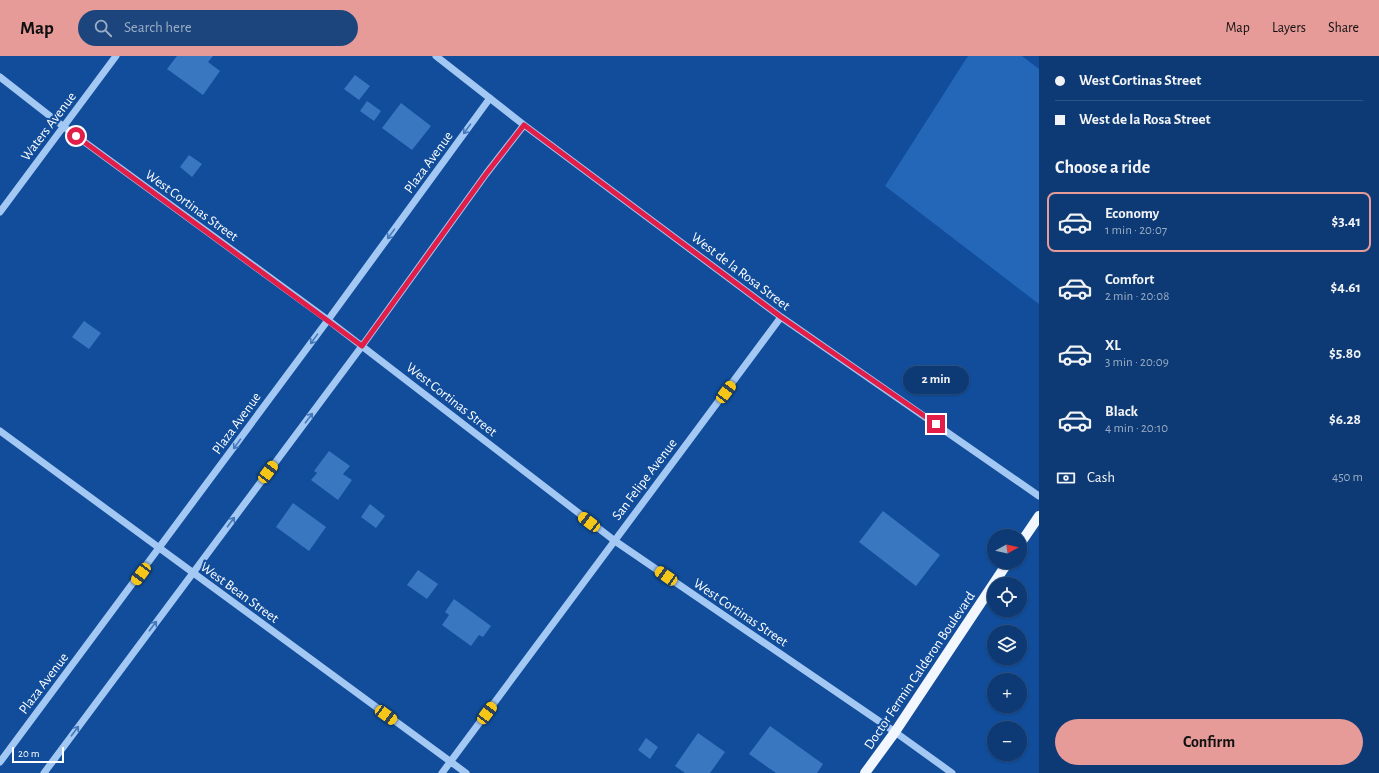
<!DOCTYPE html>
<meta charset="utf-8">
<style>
:root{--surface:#0d3a74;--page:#1b457c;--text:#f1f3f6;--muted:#9aadc5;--line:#2d5486;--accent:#e69b98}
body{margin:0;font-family:"Alegreya Sans",sans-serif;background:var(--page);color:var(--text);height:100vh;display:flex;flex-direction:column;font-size:15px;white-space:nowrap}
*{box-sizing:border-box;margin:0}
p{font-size:13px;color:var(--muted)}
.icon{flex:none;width:22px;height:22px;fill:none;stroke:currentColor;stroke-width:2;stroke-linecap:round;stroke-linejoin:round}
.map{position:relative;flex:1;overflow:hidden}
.sheet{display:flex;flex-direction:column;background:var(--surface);width:340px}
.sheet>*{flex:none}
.hud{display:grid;align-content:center;height:88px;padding:0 16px;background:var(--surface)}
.needle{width:26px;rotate:82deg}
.controls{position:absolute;left:987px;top:473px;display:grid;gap:8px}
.controls a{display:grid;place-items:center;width:40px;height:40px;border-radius:50%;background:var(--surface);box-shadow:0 1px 3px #0004,0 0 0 1px var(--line);font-size:20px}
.scale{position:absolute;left:12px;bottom:10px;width:52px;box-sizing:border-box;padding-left:4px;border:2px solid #fff;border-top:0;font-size:11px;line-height:14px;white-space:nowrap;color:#fff;-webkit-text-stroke:3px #114d9a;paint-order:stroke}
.end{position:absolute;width:18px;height:18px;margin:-9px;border:5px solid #e11d48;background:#fff;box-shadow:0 0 0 2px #fff}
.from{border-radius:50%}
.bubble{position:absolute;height:28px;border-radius:14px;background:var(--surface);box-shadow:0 1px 3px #0004,0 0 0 1px var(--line);font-size:13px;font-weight:700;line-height:28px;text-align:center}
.car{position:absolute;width:12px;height:24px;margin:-12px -6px;border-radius:5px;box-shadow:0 0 3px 1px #0007;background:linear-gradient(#f5c518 24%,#345 0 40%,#f5c518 0 76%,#345 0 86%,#f5c518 0)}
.hud b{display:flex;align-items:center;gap:14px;height:38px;font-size:15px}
.hud b+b{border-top:1px solid var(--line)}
.hud i{width:10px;height:10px;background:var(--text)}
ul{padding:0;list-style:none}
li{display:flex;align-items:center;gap:12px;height:60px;margin:0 8px 6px;padding:0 8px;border:2px solid transparent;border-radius:8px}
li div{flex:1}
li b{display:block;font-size:15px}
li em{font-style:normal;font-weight:700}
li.on{border-color:var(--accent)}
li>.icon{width:36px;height:36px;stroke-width:1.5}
h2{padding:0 16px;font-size:18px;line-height:48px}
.pay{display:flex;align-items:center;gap:10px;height:44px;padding:0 16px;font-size:15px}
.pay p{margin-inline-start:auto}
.action{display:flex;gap:8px;margin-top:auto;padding:8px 16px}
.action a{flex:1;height:46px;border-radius:24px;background:var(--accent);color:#111;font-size:16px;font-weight:700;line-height:46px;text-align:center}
header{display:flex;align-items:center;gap:24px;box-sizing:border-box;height:56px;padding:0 20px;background:var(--accent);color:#111}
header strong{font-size:19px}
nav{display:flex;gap:22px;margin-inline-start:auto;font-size:14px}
.search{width:280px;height:36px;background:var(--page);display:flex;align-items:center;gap:10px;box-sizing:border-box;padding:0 14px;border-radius:22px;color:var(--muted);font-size:15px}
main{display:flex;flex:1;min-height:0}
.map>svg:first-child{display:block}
.green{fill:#2467b8}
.building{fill:#3a77c1}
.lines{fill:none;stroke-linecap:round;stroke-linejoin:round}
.minor{stroke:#a4c8f4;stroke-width:7}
.major{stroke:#f1f6ff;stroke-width:10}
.oneway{stroke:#4478ba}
.route{stroke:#e11d48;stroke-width:5}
.labels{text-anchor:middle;stroke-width:4;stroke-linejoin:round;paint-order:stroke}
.street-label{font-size:14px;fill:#fff;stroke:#114d9a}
</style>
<header>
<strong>Map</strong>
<div class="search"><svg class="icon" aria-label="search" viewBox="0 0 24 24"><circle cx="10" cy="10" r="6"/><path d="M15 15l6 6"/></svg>Search here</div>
<nav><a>Map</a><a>Layers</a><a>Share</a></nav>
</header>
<main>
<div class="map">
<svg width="1039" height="717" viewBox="0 0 1039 717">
<rect width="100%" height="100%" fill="#114d9a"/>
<!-- green -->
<path class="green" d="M968 0H1022L1039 13V248L885 130Z"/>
<!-- building -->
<path class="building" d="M177 0H213L208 6 220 15 203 39 167 13Z
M355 19 370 30 359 44 344 33Z
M367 45 381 55 374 65 360 55Z
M401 47 431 70 412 94 382 72Z
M189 99 202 108 192 121 180 111Z
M84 265 101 277 89 293 72 281Z
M329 395 350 410 343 418 352 424 338 444 311 424 317 417 314 415Z
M293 447 326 471 309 495 276 471Z
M370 448 385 460 376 472 361 461Z
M883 455 940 499 916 530 859 486Z
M418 514 438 528 427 543 407 529Z
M454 543 491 570 483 581 479 579 471 590 442 569 449 559 445 556Z
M770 670 823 708 817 717H776L749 698Z
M698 677 725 696 710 717H685L675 710Z
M646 682 658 691 650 703 638 694Z"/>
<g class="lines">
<!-- minor -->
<path class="minor" d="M436 0 524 69 781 261 1039 440
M0 21 64 71 328 264 615 485 895 676 952 717
M0 156 116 0
M0 375 466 717
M0 706 328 264 490 42
M44 717 362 290 486 118 524 69
M442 717 781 261"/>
<!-- major -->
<path class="major" d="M1020 488 1039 460
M865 717 895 676 1008 506"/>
</g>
<!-- one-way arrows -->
<defs><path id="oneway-shaft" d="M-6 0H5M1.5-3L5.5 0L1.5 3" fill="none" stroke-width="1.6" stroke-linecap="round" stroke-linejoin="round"/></defs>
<g class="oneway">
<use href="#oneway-shaft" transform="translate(467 73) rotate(126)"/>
<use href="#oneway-shaft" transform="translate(391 178) rotate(126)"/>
<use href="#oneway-shaft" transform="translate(314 283) rotate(126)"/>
<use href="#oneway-shaft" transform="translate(309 362) rotate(-53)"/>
<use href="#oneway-shaft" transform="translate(237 388) rotate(126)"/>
<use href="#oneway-shaft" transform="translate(231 466) rotate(-53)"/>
<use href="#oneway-shaft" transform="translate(153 570) rotate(-53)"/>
<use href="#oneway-shaft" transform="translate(75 675) rotate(-53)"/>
</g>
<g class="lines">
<!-- route -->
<path class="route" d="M76 80 362 290 486 118 524 69 781 261 936 368"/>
</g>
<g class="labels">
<!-- street labels -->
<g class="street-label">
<text transform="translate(48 70) rotate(-53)" y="5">Waters Avenue</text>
<text transform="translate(428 106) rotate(-54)" y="5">Plaza Avenue</text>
<text transform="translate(192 149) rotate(36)" y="5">West Cortinas Street</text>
<text transform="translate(741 215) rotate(37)" y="5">West de la Rosa Street</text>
<text transform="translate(452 343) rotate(38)" y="5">West Cortinas Street</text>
<text transform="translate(236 367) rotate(-54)" y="5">Plaza Avenue</text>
<text transform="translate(644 423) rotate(-53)" y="5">San Felipe Avenue</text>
<text transform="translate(240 536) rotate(36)" y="5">West Bean Street</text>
<text transform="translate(741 556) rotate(34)" y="5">West Cortinas Street</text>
<text transform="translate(919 614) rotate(-56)" y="5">Doctor Fermin Calderon Boulevard</text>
<text transform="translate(43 627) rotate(-53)" y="5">Plaza Avenue</text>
</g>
</g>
</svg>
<div class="controls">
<a><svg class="needle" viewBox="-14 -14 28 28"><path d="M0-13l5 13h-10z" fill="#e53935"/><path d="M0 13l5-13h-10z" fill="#9aadc5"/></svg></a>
<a><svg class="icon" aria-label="locate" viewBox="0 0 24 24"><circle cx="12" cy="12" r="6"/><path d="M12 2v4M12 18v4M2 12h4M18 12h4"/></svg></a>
<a><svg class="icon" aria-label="layers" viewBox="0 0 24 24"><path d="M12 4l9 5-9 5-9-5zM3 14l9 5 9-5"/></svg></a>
<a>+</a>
<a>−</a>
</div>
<div class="scale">20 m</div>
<i class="end from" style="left:76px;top:80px"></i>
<i class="end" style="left:936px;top:368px"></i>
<div class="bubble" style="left:903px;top:310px;width:66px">2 min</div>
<i class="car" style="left:726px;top:336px;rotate:37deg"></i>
<i class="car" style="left:268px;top:416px;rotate:37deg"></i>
<i class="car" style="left:589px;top:466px;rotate:308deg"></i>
<i class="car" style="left:141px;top:518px;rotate:217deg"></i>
<i class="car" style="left:666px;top:520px;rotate:304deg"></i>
<i class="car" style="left:487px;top:657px;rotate:37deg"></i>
<i class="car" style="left:386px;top:659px;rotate:126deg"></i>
</div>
<section class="sheet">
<div class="hud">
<b><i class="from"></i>West Cortinas Street</b>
<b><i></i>West de la Rosa Street</b>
</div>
<h2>Choose a ride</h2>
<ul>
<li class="on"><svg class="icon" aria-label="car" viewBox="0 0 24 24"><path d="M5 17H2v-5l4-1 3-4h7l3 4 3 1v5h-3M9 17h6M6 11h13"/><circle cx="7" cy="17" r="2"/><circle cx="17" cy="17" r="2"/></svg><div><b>Economy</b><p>1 min · 20:07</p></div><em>$3.41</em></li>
<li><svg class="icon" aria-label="car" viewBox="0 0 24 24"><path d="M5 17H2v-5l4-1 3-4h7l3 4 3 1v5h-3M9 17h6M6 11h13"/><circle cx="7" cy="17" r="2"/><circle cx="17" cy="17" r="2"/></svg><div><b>Comfort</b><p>2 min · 20:08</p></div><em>$4.61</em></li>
<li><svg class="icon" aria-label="car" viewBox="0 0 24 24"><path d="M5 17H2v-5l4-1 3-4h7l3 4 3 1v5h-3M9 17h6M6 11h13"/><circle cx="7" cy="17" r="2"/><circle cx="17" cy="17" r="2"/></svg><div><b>XL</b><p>3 min · 20:09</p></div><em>$5.80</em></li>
<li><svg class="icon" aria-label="car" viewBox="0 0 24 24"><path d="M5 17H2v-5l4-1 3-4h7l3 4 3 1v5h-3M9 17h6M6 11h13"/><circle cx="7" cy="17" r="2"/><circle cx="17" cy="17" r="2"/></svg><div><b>Black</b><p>4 min · 20:10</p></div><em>$6.28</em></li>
</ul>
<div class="pay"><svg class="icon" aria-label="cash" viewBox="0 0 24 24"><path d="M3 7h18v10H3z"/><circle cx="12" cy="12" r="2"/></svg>Cash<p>450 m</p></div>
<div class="action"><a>Confirm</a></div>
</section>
</main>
